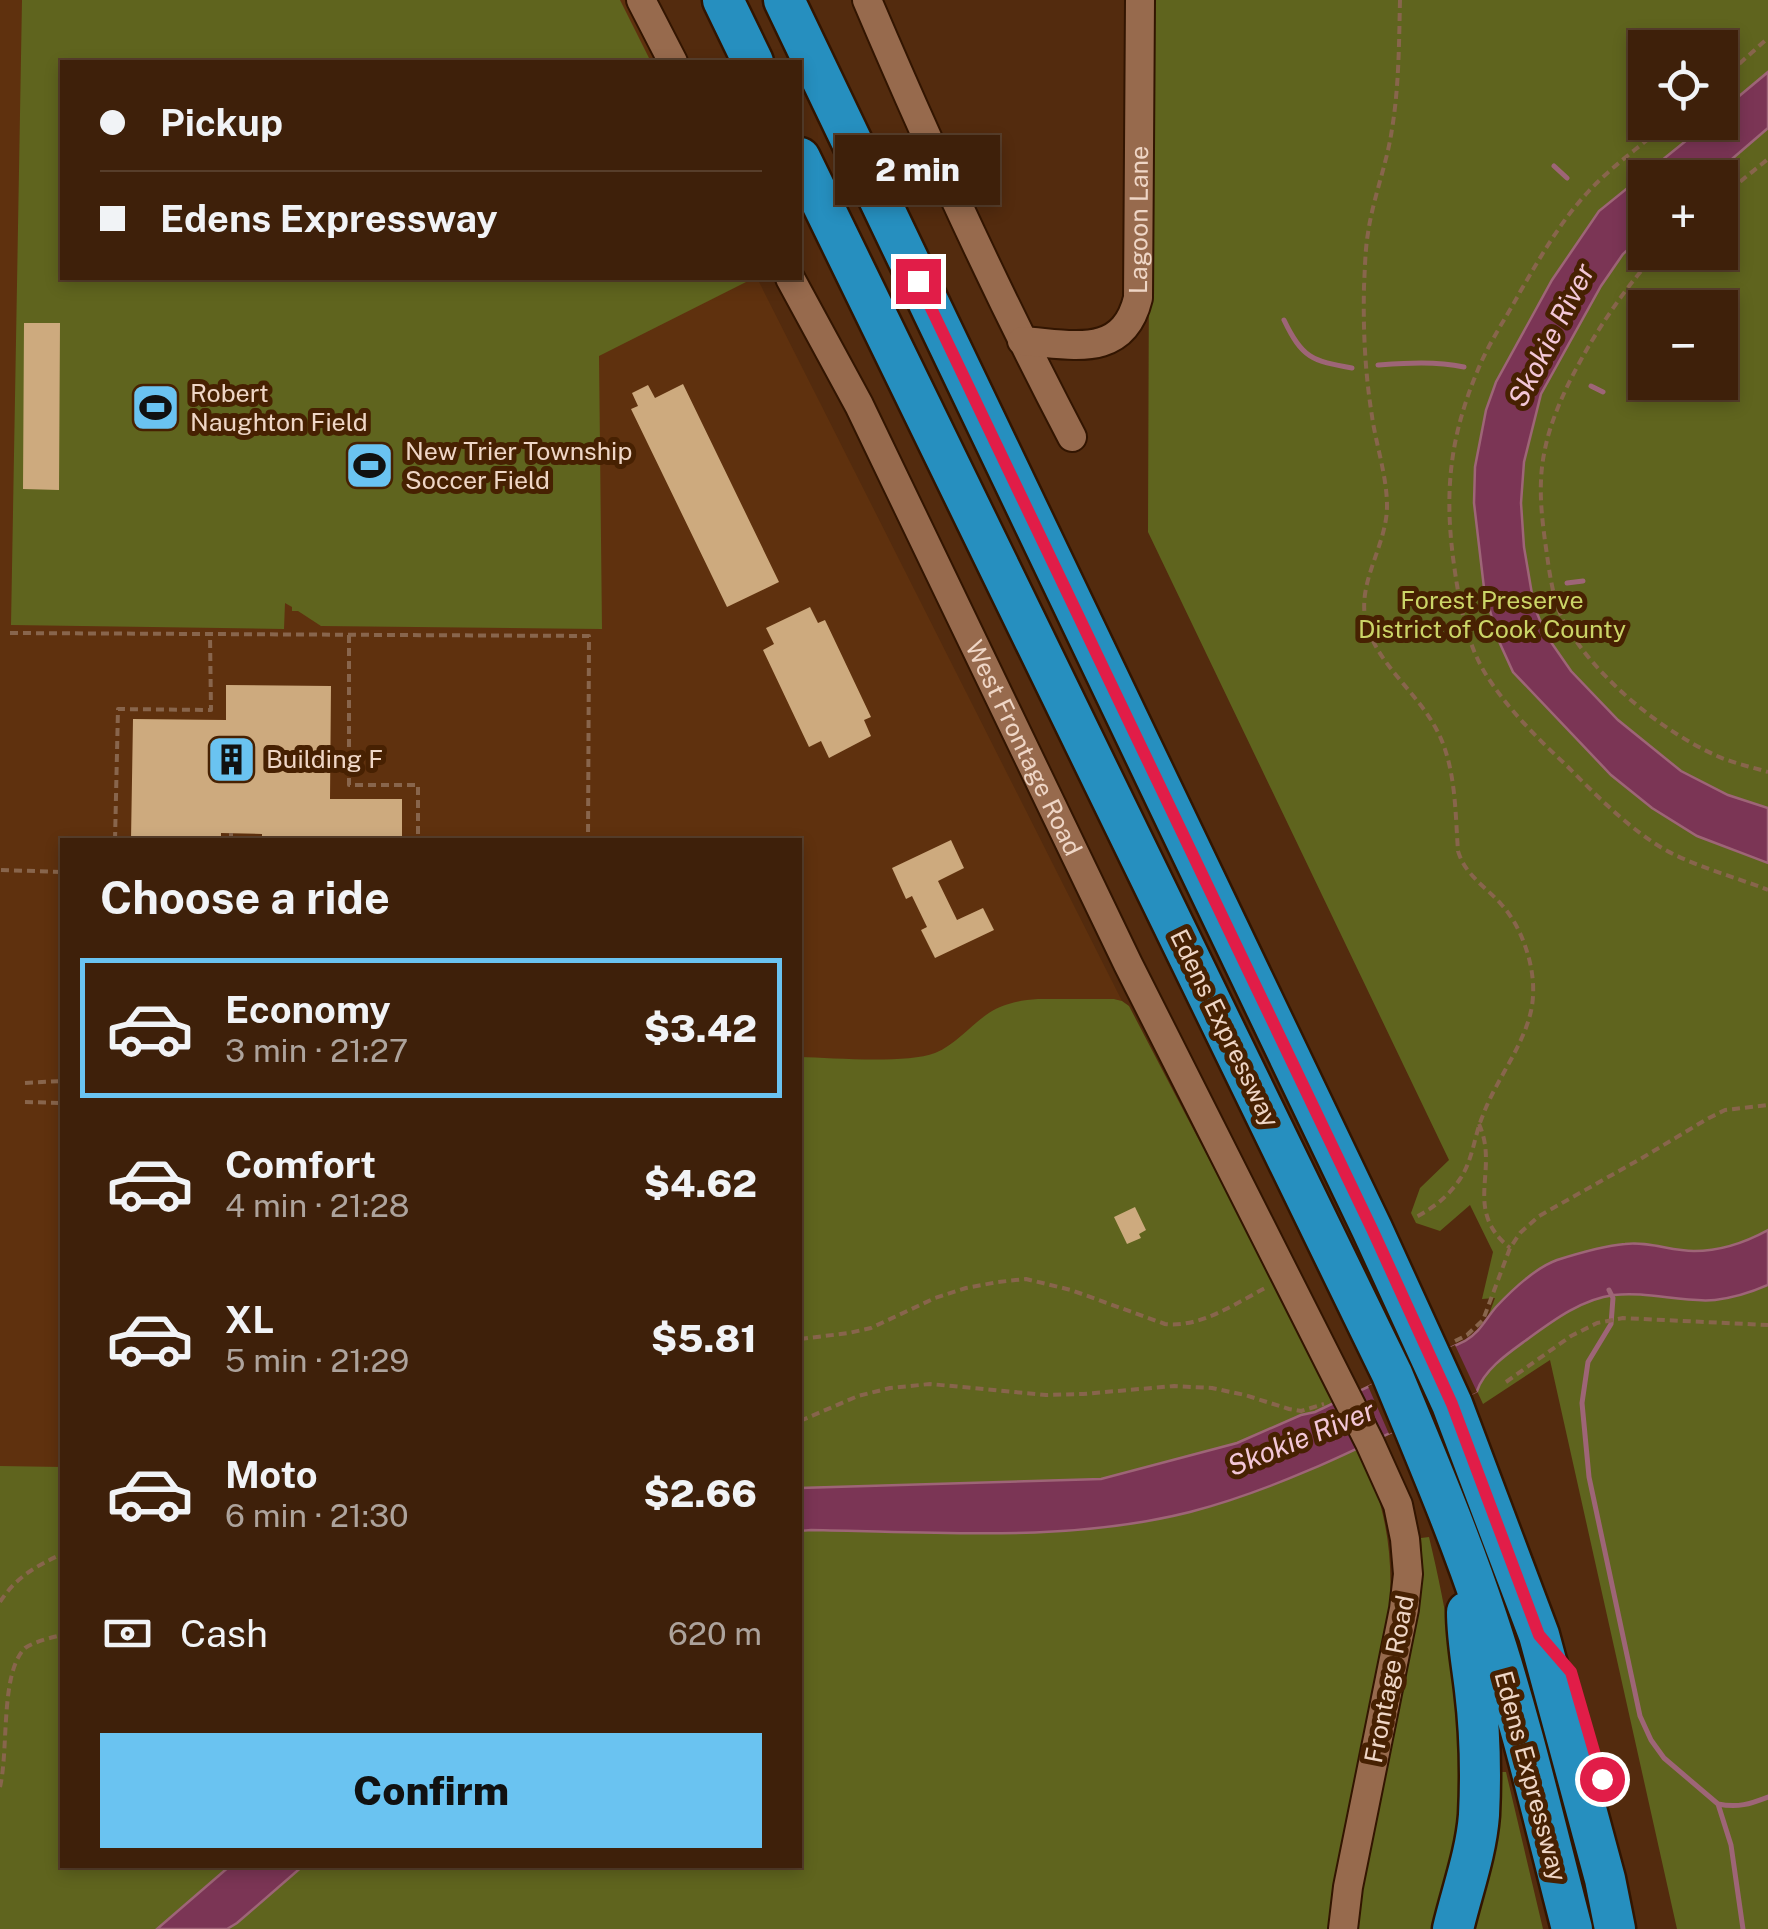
<!DOCTYPE html>
<meta charset="utf-8">
<style>
:root{--surface:#3e200a;--page:#492d18;--text:#f1f3f6;--muted:#ada39c;--line:#573e2b;--accent:#6ac3f1}
body{margin:0;font-family:"Public Sans",sans-serif;background:var(--page);color:var(--text);height:100vh;display:flex;flex-direction:column;font-size:38px;white-space:nowrap}
*{box-sizing:border-box;margin:0}
p{font-size:32px;color:var(--muted)}
.icon{flex:none;width:55px;height:55px;fill:none;stroke:currentColor;stroke-width:2;stroke-linecap:round;stroke-linejoin:round}
.map{position:relative;flex:1;overflow:hidden}
.panel{position:absolute;left:60px;top:838px;width:742px;height:1030px;display:flex;flex-direction:column;background:var(--surface);border-radius:0px;box-shadow:0 5px 15px #0003,0 0 0 2px var(--line)}
.panel>*{flex:none}
.top-card{position:absolute;left:60px;top:60px;width:742px;height:220px;border-radius:0px;box-shadow:0 5px 15px #0003,0 0 0 2px var(--line);display:grid;align-content:center;height:220px;padding:0 40px;background:var(--surface)}
.controls{position:absolute;left:1628px;top:30px;display:grid;gap:20px}
.controls a{display:grid;place-items:center;width:110px;height:110px;border-radius:0px;background:var(--surface);box-shadow:0 5px 15px #0003,0 0 0 2px var(--line);font-size:50px}
.end{position:absolute;width:45px;height:45px;margin:-22px;border:12px solid #e11d48;background:#fff;box-shadow:0 0 0 5px #fff}
.from{border-radius:50%}
.bubble{position:absolute;height:70px;border-radius:0px;background:var(--surface);box-shadow:0 5px 15px #0003,0 0 0 2px var(--line);font-size:32px;font-weight:800;line-height:70px;text-align:center}
.top-card b{display:flex;align-items:center;gap:35px;height:95px;font-size:38px}
.top-card b+b{border-top:2px solid var(--line)}
.top-card i{width:25px;height:25px;background:var(--text)}
ul{padding:0;list-style:none}
li{display:flex;align-items:center;gap:30px;height:140px;margin:0 20px 15px;padding:0 20px;border:5px solid transparent;border-radius:0px}
li div{flex:1}
li b{display:block;font-size:38px}
li em{font-style:normal;font-weight:800}
li.current{border-color:var(--accent)}
li>.icon{width:90px;height:90px;stroke-width:1.5}
h2{padding:0 40px;font-size:45px;line-height:120px}
.pay{display:flex;align-items:center;gap:25px;height:110px;padding:0 40px;font-size:38px}
.pay p{margin-inline-start:auto}
.action{display:flex;gap:20px;margin-top:auto;padding:20px 40px}
.action a{flex:1;height:115px;border-radius:0px;background:var(--accent);color:#111;font-size:40px;font-weight:800;line-height:115px;text-align:center}
.map>svg:first-child{display:block}
.built{fill:#5f310e}
.green{fill:#5f641e;fill-rule:evenodd}
.water{fill:#7b3555;stroke:#9e6577;stroke-width:2.5}
.pier{fill:#532b0e}
.lines{fill:none;stroke-linecap:round;stroke-linejoin:round}
.stream{stroke:#9e6577;stroke-width:5}
.building{fill:#cdaa7e}
.minor-casing{stroke:#321501;stroke-width:32}
.highway-casing{stroke:#321501;stroke-width:45}
.path{stroke:#88654c;stroke-width:4;stroke-dasharray:8 5;stroke-linecap:butt}
.minor{stroke:#976a4d;stroke-width:28}
.highway{stroke:#268fbf;stroke-width:40}
.route{stroke:#e11d48;stroke-width:12}
.labels{text-anchor:middle;stroke-width:10;stroke-linejoin:round;paint-order:stroke}
.street-label{font-size:25px;fill:#efd6c6;stroke:#472102}
.poi-label{font-size:25px;fill:#efd6c6;stroke:#472102;text-anchor:start}
.park-label{font-size:25px;fill:#cbd567;stroke:#472102}
.water-label{font-size:28px;font-style:italic;fill:#f3c7d8;stroke:#472102}
</style>
<div class="map">
<svg width="1768" height="1929" viewBox="0 0 1768 1929">
<rect width="100%" height="100%" fill="#532b0e"/>
<!-- built -->
<path class="built" d="M0 0H629L659 62H62V278H757L1122 1001 1114 999 1037 1067 800 1065V840H62V1472H0Z"/>
<!-- green -->
<path class="green" d="M22 0H620L651 62H62V278H754L599 356 602 629 321 626 298 611H292V607L285 603 284 629 11 625Z
M1150 0H1768V1929H1677L1550 1360 1483 1404 1477 1391C1485 1366 1515 1348 1535 1333L1498 1306 1488 1317 1495 1298 1482 1299 1493 1252 1470 1205 1440 1231 1416 1223 1411 1213 1420 1188 1449 1160 1148 532ZM1645 48H1720V122H1645ZM1645 178H1720V252H1645ZM1645 308H1720V382H1645Z
M1038 999H1114L1122 1001 1129 1006 1263 1263 1374 1484C1389 1527 1393 1569 1389 1615L1343 1838 1332 1904 1331 1929H0V1466L62 1467V1865H800V1057C833 1058 906 1064 935 1053 955 1045 969 1027 986 1015 1001 1004 1020 1000 1038 999Z
M1429 1537C1456 1650 1474 1770 1450 1886 1447 1900 1440 1915 1435 1929H1355L1360 1881 1392 1738 1418 1602 1423 1575 1421 1538Z
M1494 1772H1506L1543 1929H1468Z"/>
<!-- water -->
<path class="water" d="M1768 72V128L1711 177 1645 178V234L1623 254 1601 286 1541 394 1524 462 1521 503 1524 547 1534 606 1546 635 1571 671 1618 720 1681 771 1728 795 1768 808V863L1697 836 1652 808 1611 775 1513 672 1497 637 1484 588 1474 503 1475 467 1486 410 1496 382 1552 280 1599 211 1708 123 1720 122V112Z
M1768 1230V1285C1752 1292 1733 1298 1715 1300 1682 1303 1648 1291 1614 1295 1581 1299 1551 1322 1525 1341 1507 1354 1484 1370 1477 1391 1384 1435 1290 1486 1190 1512 1067 1543 937 1532 811 1530L800 1531V1488L1101 1479 1237 1443 1301 1415 1315 1412 1465 1341C1480 1332 1485 1320 1496 1307 1512 1290 1535 1268 1557 1260 1579 1253 1602 1246 1625 1244 1648 1241 1671 1251 1694 1251 1720 1251 1746 1242 1768 1230Z
M231 1865H304L237 1923 227 1929H157Z"/>
<!-- pier -->
<path class="pier" d="M1455 1345 1477 1392 1389 1434 1368 1386Z"/>
<g class="lines">
<!-- stream -->
<path class="stream" d="M1554 166 1567 178
M1284 320C1302 358 1312 361 1352 368
M1378 365C1407 363 1435 361 1464 367
M1591 386 1603 392
M1567 583 1583 581
M1609 1290 1613 1298 1611 1324 1588 1362 1582 1403 1589 1477 1640 1716 1651 1740 1664 1758 1718 1804 1731 1845 1743 1929
M1718 1804C1738 1808 1750 1804 1768 1797"/>
</g>
<!-- building -->
<path class="building" d="M24 323H60L59 490 23 489Z
M683 384 779 582 727 607 631 409 638 406 632 393 648 385 655 398Z
M810 607 818 623 825 620 871 717 864 720 871 736 829 758 821 741 809 747 763 650 774 644 766 628Z
M226 685 331 686 330 799H402V840H262V834L221 833V840H131L133 719 226 720Z
M951 840 964 868 938 881 957 920 983 908 994 930 935 958 921 930 927 927 912 896 906 899 892 868Z
M1135 1207 1146 1230 1139 1234 1141 1238 1127 1244 1114 1217Z"/>
<g class="lines">
<defs>
<g id="minor">
<path d="M641 0 673 62"/>
<path d="M867 0C930 148 997 294 1072 437"/>
<path id="s1" d="M790 278 859 405 1128 964 1370 1443 1398 1505 1405 1539 1408 1574 1404 1609 1348 1887 1343 1929"/>
<path id="s2" d="M1022 341C1071 344 1123 360 1138 298L1140 0"/>
</g>
<path id="highway" d="M723 0 753 62
M784 0 1372 1229 1452 1404 1539 1635 1605 1879 1615 1929
M800 158 1392 1374C1425 1454 1460 1536 1487 1618 1521 1720 1545 1825 1572 1929
M1453 1929C1462 1891 1476 1854 1479 1815 1481 1774 1480 1731 1475 1690 1472 1664 1467 1638 1467 1612"/>
</defs>
<!-- minor casing -->
<use href="#minor" class="minor-casing"/>
<!-- highway casing -->
<use href="#highway" class="highway-casing"/>
<!-- path -->
<path class="path" d="M1400 0C1399 43 1399 87 1392 129 1387 164 1373 198 1368 233 1365 251 1365 269 1364 286 1363 329 1365 373 1372 416 1376 445 1387 476 1387 506 1387 544 1359 579 1365 617 1372 659 1414 689 1434 725 1456 762 1455 809 1458 851 1465 875 1485 886 1501 904 1511 915 1519 929 1524 943 1532 964 1536 988 1531 1011 1523 1047 1496 1080 1483 1115 1474 1136 1473 1160 1460 1179 1448 1197 1432 1209 1414 1218
M1720 81 1768 38
M1669 122C1642 145 1612 166 1588 192 1560 222 1541 256 1520 292 1506 318 1488 344 1477 372 1448 442 1444 498 1455 572 1460 606 1467 643 1485 673 1506 707 1536 737 1565 764 1595 794 1626 826 1662 848 1695 867 1733 876 1768 890
M1720 198 1768 159
M1658 252C1614 298 1557 388 1545 449 1537 485 1542 520 1547 555 1550 577 1554 603 1564 622 1595 677 1660 730 1717 756 1733 763 1751 767 1768 772
M10 633 589 636 588 840
M349 635V785H418V840
M115 840 118 709 211 710 210 634
M231 840V833
M1 870 62 872
M25 1083 62 1081
M25 1102 62 1103
M1479 1124C1500 1171 1462 1209 1510 1248
M800 1339 849 1333 871 1328 935 1298 966 1288 998 1282 1026 1279 1071 1290 1165 1324C1201 1328 1236 1303 1267 1287
M1455 1341 1467 1335 1483 1320 1510 1248 1520 1233 1539 1216 1642 1158 1707 1119 1725 1110 1768 1105
M1506 1382 1571 1336 1597 1323 1623 1318 1768 1325
M800 1421 858 1396 890 1388 930 1384 1046 1395 1083 1394 1174 1386 1212 1388 1245 1395 1289 1409 1301 1411 1324 1404
M0 1602C16 1577 36 1566 62 1554
M0 1787C9 1748 0 1673 25 1648 36 1641 50 1638 62 1635"/>
<!-- minor -->
<use href="#minor" class="minor"/>
<!-- highway -->
<use href="#highway" class="highway"/>
</g>
<g class="lines">
<!-- route -->
<path class="route" d="M918 281 1372 1229 1452 1404 1539 1635 1571 1672 1602 1779"/>
</g>
<!-- icons -->
<defs>
<symbol id="stadium-square" viewBox="-11 -11 22 22"><rect x="-9" y="-9" width="18" height="18" rx="4" fill="#6ac3f1" stroke="#472102"/><path d="M0-5a6.5 5 0 1 0 0 10a6.5 5 0 1 0 0-10ZM-3.5-1.8h7v3.6h-7Z" fill="#111"/></symbol>
<symbol id="building-square" viewBox="-11 -11 22 22"><rect x="-9" y="-9" width="18" height="18" rx="4" fill="#6ac3f1" stroke="#472102"/><path d="M-4-6H4V6H1V3H-1V6H-4ZM-2.5-4.3h1.7v1.8h-1.7ZM.8-4.3h1.7v1.8H.8ZM-2.5-1h1.7V.8h-1.7ZM.8-1h1.7V.8H.8Z" fill="#111"/></symbol>
</defs>
<g fill-rule="evenodd">
<use href="#stadium-square" x="128" y="380" width="55" height="55"/>
<use href="#stadium-square" x="342" y="438" width="55" height="55"/>
<use href="#building-square" x="204" y="732" width="55" height="55"/>
</g>
<g class="labels">
<!-- street labels -->
<g class="street-label">
<text dy="9" stroke="none"><textPath href="#s2" startOffset="218">Lagoon Lane</textPath></text>
<text dy="9" stroke="none"><textPath href="#s1" startOffset="525">West Frontage Road</textPath></text>
<text transform="translate(1225 1028) rotate(64)" y="9">Edens Expressway</text>
<text transform="translate(1389 1679) rotate(-79)" y="9">Frontage Road</text>
<text transform="translate(1531 1776) rotate(75)" y="9">Edens Expressway</text>
</g>
<!-- poi labels -->
<g class="poi-label">
<text x="190" y="402">Robert<tspan x="190" dy="29">Naughton Field</tspan></text>
<text x="405" y="460">New Trier Township<tspan x="405" dy="29">Soccer Field</tspan></text>
<text x="266" y="768">Building F</text>
</g>
<!-- park labels -->
<g class="park-label">
<text x="1492" y="609">Forest Preserve<tspan x="1492" dy="29">District of Cook County</tspan></text>
</g>
<!-- water labels -->
<g class="water-label">
<text transform="translate(1551 335) rotate(-63)" y="10">Skokie River</text>
<text transform="translate(1301 1438) rotate(-22)" y="10">Skokie River</text>
</g>
</g>
</svg>
<div class="controls">
<a><svg class="icon" aria-label="locate" viewBox="0 0 24 24"><circle cx="12" cy="12" r="6"/><path d="M12 2v4M12 18v4M2 12h4M18 12h4"/></svg></a>
<a>+</a>
<a>−</a>
</div>
<i class="end from" style="left:1602px;top:1779px"></i>
<i class="end" style="left:918px;top:281px"></i>
<div class="bubble" style="left:835px;top:135px;width:165px">2 min</div>
<div class="top-card">
<b><i class="from"></i>Pickup</b>
<b><i></i>Edens Expressway</b>
</div>
<section class="panel">
<h2>Choose a ride</h2>
<ul>
<li class="current"><svg class="icon" aria-label="car" viewBox="0 0 24 24"><path d="M5 17H2v-5l4-1 3-4h7l3 4 3 1v5h-3M9 17h6M6 11h13"/><circle cx="7" cy="17" r="2"/><circle cx="17" cy="17" r="2"/></svg><div><b>Economy</b><p>3 min · 21:27</p></div><em>$3.42</em></li>
<li><svg class="icon" aria-label="car" viewBox="0 0 24 24"><path d="M5 17H2v-5l4-1 3-4h7l3 4 3 1v5h-3M9 17h6M6 11h13"/><circle cx="7" cy="17" r="2"/><circle cx="17" cy="17" r="2"/></svg><div><b>Comfort</b><p>4 min · 21:28</p></div><em>$4.62</em></li>
<li><svg class="icon" aria-label="car" viewBox="0 0 24 24"><path d="M5 17H2v-5l4-1 3-4h7l3 4 3 1v5h-3M9 17h6M6 11h13"/><circle cx="7" cy="17" r="2"/><circle cx="17" cy="17" r="2"/></svg><div><b>XL</b><p>5 min · 21:29</p></div><em>$5.81</em></li>
<li><svg class="icon" aria-label="car" viewBox="0 0 24 24"><path d="M5 17H2v-5l4-1 3-4h7l3 4 3 1v5h-3M9 17h6M6 11h13"/><circle cx="7" cy="17" r="2"/><circle cx="17" cy="17" r="2"/></svg><div><b>Moto</b><p>6 min · 21:30</p></div><em>$2.66</em></li>
</ul>
<div class="pay"><svg class="icon" aria-label="cash" viewBox="0 0 24 24"><path d="M3 7h18v10H3z"/><circle cx="12" cy="12" r="2"/></svg>Cash<p>620 m</p></div>
<div class="action"><a>Confirm</a></div>
</section>
</div>
